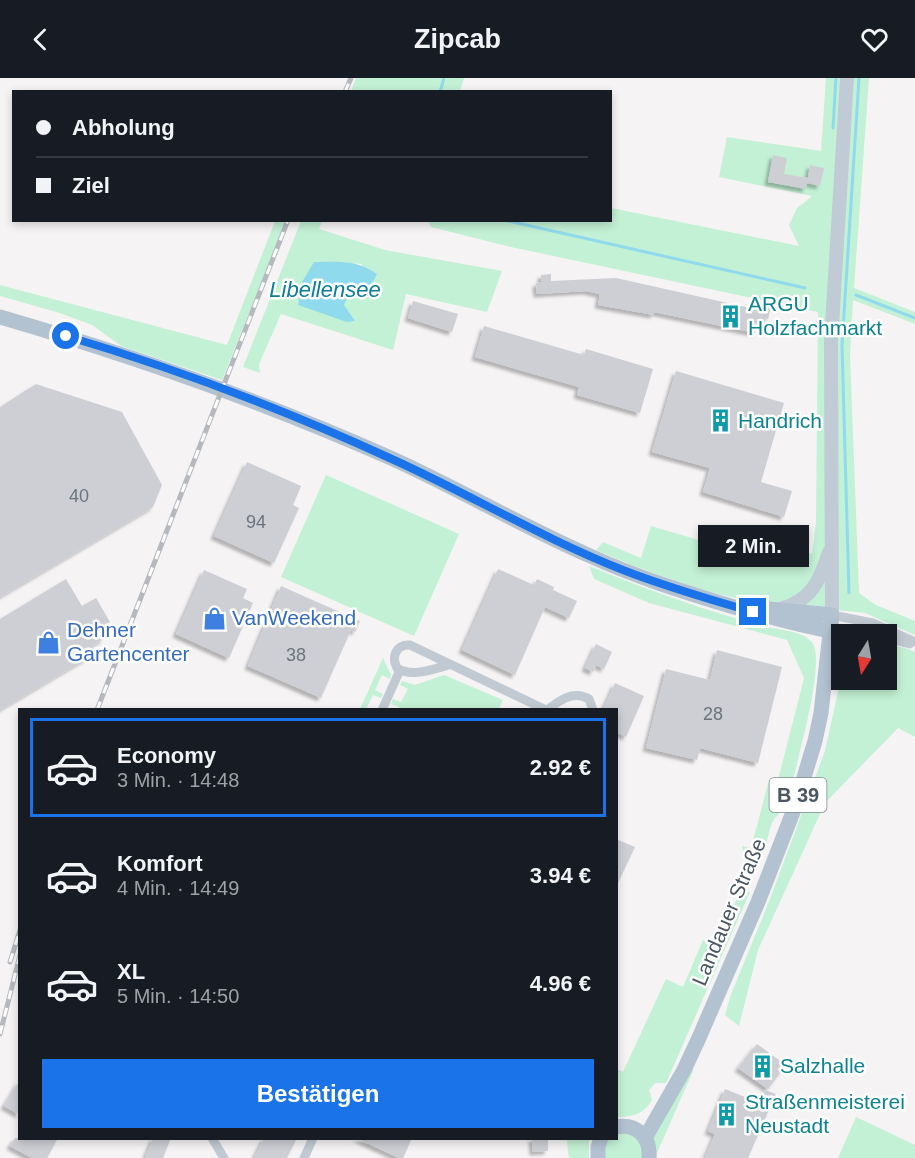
<!DOCTYPE html>
<html lang="de">
<meta charset="utf-8">
<style>
:root{--surface:#171b24;--page:#20242c;--text:#f1f3f6;--muted:#9ea1a6;--line:#363941;--accent:#1a73e8}
body{margin:0;font-family:Arial,sans-serif;background:var(--page);color:var(--text);height:100vh;display:flex;flex-direction:column;font-size:22px;white-space:nowrap}
*{box-sizing:border-box;margin:0}
p{font-size:20px;color:var(--muted)}
.icon{flex:none;width:33px;height:33px;fill:none;stroke:currentColor;stroke-width:2;stroke-linecap:round;stroke-linejoin:round}
.map{position:relative;flex:1;overflow:hidden}
.panel{position:absolute;left:18px;top:630px;width:600px;height:432px;display:flex;flex-direction:column;background:var(--surface);border-radius:0px;box-shadow:0 3px 9px #0003}
.panel>*{flex:none}
.top-card{position:absolute;left:12px;top:12px;width:600px;height:132px;border-radius:0px;box-shadow:0 3px 9px #0003;display:grid;align-content:center;height:132px;padding:0 24px;background:var(--surface)}
.needle{width:39px;rotate:191deg}
.fabs{position:absolute;left:831px;top:546px;display:grid;gap:12px}
.fabs a{display:grid;place-items:center;width:66px;height:66px;border-radius:0px;background:var(--surface);box-shadow:0 3px 9px #0003;font-size:30px}
.end{position:absolute;width:27px;height:27px;margin:-14px;border:8px solid #1a73e8;background:#fff;box-shadow:0 0 0 3px #fff}
.from{border-radius:50%}
.bubble{position:absolute;height:42px;border-radius:0px;background:var(--surface);box-shadow:0 3px 9px #0003;font-size:20px;font-weight:600;line-height:42px;text-align:center}
.top-card b{display:flex;align-items:center;gap:21px;height:57px;font-size:22px}
.top-card b+b{border-top:2px solid var(--line)}
.top-card i{width:15px;height:15px;background:var(--text)}
ul{padding:10px 0 0;list-style:none}
li{display:flex;align-items:center;gap:18px;height:99px;margin:0 12px 9px;padding:0 12px;border:3px solid transparent;border-radius:0px}
li div{flex:1}
li b{display:block;font-size:22px}
li em{font-style:normal;font-weight:600}
li.active{border-color:var(--accent)}
li>.icon{width:54px;height:54px;stroke-width:1.5}
.button{display:flex;gap:12px;margin-top:auto;padding:12px 24px}
.button a{flex:1;height:69px;border-radius:0px;background:var(--accent);color:#fff;font-size:24px;font-weight:600;line-height:69px;text-align:center}
header{display:flex;justify-content:space-between;align-items:center;height:78px;padding:0 24px;background:var(--surface);font-size:27px;font-weight:600}
.map>svg:first-child{display:block}
.green{fill:#c3f1d5;fill-rule:evenodd}
.water{fill:#90daee}
.lines{fill:none;stroke-linecap:round;stroke-linejoin:round}
.stream{stroke:#90daee;stroke-width:3}
.building{fill:#cdcfd5;filter:url(#shadow)}
.street{stroke:#c1cad2;stroke-width:9}
.secondary{stroke:#c1cbd6;stroke-width:14}
.primary{stroke:#b3c2d1;stroke-width:15}
.rail-casing{stroke:#b5b8bd;stroke-width:5}
.rail{stroke:#fff;stroke-width:3;stroke-dasharray:9;stroke-linecap:butt}
.route{stroke:#1a73e8;stroke-width:8}
.labels{text-anchor:middle;stroke-width:5;stroke-linejoin:round;paint-order:stroke}
.number-label{font-size:18px;fill:#6b747e}
.shield{fill:#fff;stroke:#808990;stroke-width:1.5}
.shield-label{font-size:20px;font-weight:bold;fill:#4a5661}
.culture-label{font-size:21px;fill:#0d838f;stroke:#fff;text-anchor:start}
.shop-label{font-size:21px;fill:#366cbe;stroke:#fff;text-anchor:start}
.street-label{font-size:21px;fill:#4a5661;stroke:#fff}
.water-label{font-size:22px;font-style:italic;fill:#0c7c9b;stroke:#fff}
</style>
<header><svg class="icon" aria-label="back" viewBox="0 0 24 24"><path d="M15 5l-7 7 7 7"/></svg>Zipcab<svg class="icon" aria-label="heart" viewBox="0 0 24 24"><path d="M12 20l-8-8c-3-5 5-10 8-4 3-6 11-1 8 4z"/></svg></header>
<div class="map">
<svg width="915" height="1080" viewBox="0 0 915 1080">
<defs>
<filter id="shadow"><feDropShadow dx="-3.5" dy="3.5" stdDeviation="1.5" flood-color="#0004"/></filter>
</defs>
<rect width="100%" height="100%" fill="#f5f3f3"/>
<!-- green -->
<path class="green" d="M356 0H464L460 13H351Z
M826 0H869L854 210 915 234V246L853 222 850 276 859 515 876 527 915 543V557L865 535 743 522 699 511 634 488 596 472 603 464 641 480 651 448 709 465 761 483 812 475 816 443 818 234 511 169 431 149 428 143 610 142 611 130 799 168 789 147 797 130 812 118 719 99 727 59 821 73Z
M275 143H286L222 302 121 268 92 247 60 235 0 218V207L227 267Z
M301 143H322L319 151 385 172 502 193 487 234 406 216 393 272 281 236 259 286 260 295 243 289ZM314 184H340L362 186 360 215 347 219 344 227 354 242Z
M326 397 459 456 414 558 281 499Z
M589 488C648 512 706 533 767 549 780 552 805 553 813 566 823 583 805 653 800 673 795 693 791 717 780 734 779 737 776 738 774 741 767 753 769 769 759 778L743 773 742 768 751 770 769 702H778L804 600 787 562 649 525 594 501Z
M887 567 906 570 915 574V659L898 650 825 725 758 872 739 948 725 937 730 919 770 821 825 673 841 600 842 602H886Z
M383 580 391 597 390 601 382 597 375 612 383 616 381 620 373 617 366 631H360Z
M444 597 503 622 499 631H398L399 629 391 626 393 621 401 624 408 611 400 607 402 603 415 607Z
M741 812 750 814 666 1005H655L649 1012 652 1022C644 1036 633 1039 617 1039V991L623 994 666 901 683 909 703 862 716 865Z
M693 991V993L657 1075 653 1070 652 1057Z
M856 1039 915 1067V1080H838Z
M617 1054 631 1055 642 1067V1080H604L603 1069 608 1061 616 1060Z
M567 1061H589V1080H570L568 1076Z"/>
<!-- water -->
<path class="water" d="M314 184C339 184 355 181 377 196 370 212 362 214 347 220L344 227 355 243 347 244 298 227 302 204Z"/>
<g class="lines">
<!-- stream -->
<path class="stream" d="M440 14 444 0
M833 50 836 0
M504 142 805 210
M856 217 915 240
M849 515 842 267 859 0"/>
</g>
<!-- building -->
<path class="building" d="M773 77 787 80 784 96 808 100 806 111 768 104Z
M810 87 824 90 820 108 807 105Z
M551 196V203L616 200 759 232 760 226 771 229 768 241 758 239 755 255 654 234V237L598 227 600 216 586 213 537 216 536 205 541 204V197Z
M413 223 458 236 452 254 408 240Z
M484 248 584 277 586 271 653 291 640 335 577 317 579 309 475 279Z
M676 293 784 325 761 404 792 413 784 439 703 414 710 390 652 374Z
M36 306 122 334 162 407 153 429 0 519V329Z
M247 384 301 408 293 427 299 430 274 485 214 458Z
M498 491 534 507 537 501 554 509 553 512 577 523 569 540 545 529 515 597 462 572Z
M204 492 247 511 243 520 253 525 229 580 176 556Z
M66 501 82 528 96 520 110 544 99 551 104 561 92 568 96 575 0 632V541Z
M281 508 360 543 355 554 351 552 321 620 248 588Z
M596 566 612 574 604 591 596 587 593 594 585 590Z
M717 572 782 589 758 685 700 670 697 682 646 670 666 591 710 602Z
M615 605 644 618 626 659 616 654V632H603Z
M616 761 635 769 616 809Z
M757 966 786 987 768 1011 738 990Z
M20 1002V1037L4 1028Z
M725 1011 760 1025 765 1012 776 1016 748 1080H705L715 1056 708 1053Z
M15 1060H58L47 1080H32L10 1068Z
M153 1060H171L163 1080H145Z
M264 1060H297L287 1080H254Z
M356 1060H412L403 1080H399Z
M532 1060H548V1073L533 1074Z"/>
<g class="lines">
<!-- street -->
<path class="street" d="M832 537 873 545 915 564
M831 553 854 556
M886 560 910 566
M449 587C433 591 412 600 397 590 391 579 396 566 410 567L546 632
M828 602 842 582
M382 632 400 592
M547 632C560 622 573 612 589 621L593 632
M212 1060 224 1080
M304 1080 313 1060"/>
<!-- secondary -->
<path class="secondary" d="M780 531C811 523 820 503 829 474
M832 537 831 264 847 0"/>
<!-- primary -->
<path class="primary" d="M0 239C134 278 265 324 393 381 459 411 522 448 588 477 636 499 684 514 734 529 766 538 798 547 831 553
M616 1049C637 1045 651 1060 649 1080
M645 1060 684 992 698 962 758 824 795 729 815 663 821 635 832 537 758 530
M598 1080V1069L601 1060"/>
<defs>
<path id="rail" d="M345 14 351 0
M97 632 288 142
M10 884 20 852
M0 956 20 877"/>
</defs>
<!-- rail casing -->
<use href="#rail" class="rail-casing"/>
<!-- rail -->
<use href="#rail" class="rail"/>
</g>
<g class="lines">
<!-- route -->
<path class="route" d="M66 258C178 291 288 333 394 382 471 417 544 461 623 492 666 509 709 521 753 534"/>
</g>
<!-- icons -->
<defs>
<symbol id="building-bare" viewBox="-9 -9 18 18"><path d="M-4-6H4V6H1V3H-1V6H-4ZM-2.5-4.3h1.7v1.8h-1.7ZM.8-4.3h1.7v1.8H.8ZM-2.5-1h1.7V.8h-1.7ZM.8-1h1.7V.8H.8Z" fill="#0f9aa8" stroke="#fff" stroke-width="2.5" paint-order="stroke"/></symbol>
<symbol id="shop-bare" viewBox="-9 -9 18 18"><path d="M-5-2.5h2.3a2.7 3.5 0 0 1 5.4 0H5L5.5 6h-11ZM-1.5-2.5h3a1.5 2.3 0 0 0-3 0Z" fill="#3f7fe0" stroke="#fff" stroke-width="2.5" paint-order="stroke"/></symbol>
</defs>
<g fill-rule="evenodd">
<use href="#building-bare" x="714" y="222" width="33" height="33"/>
<use href="#building-bare" x="704" y="326" width="33" height="33"/>
<use href="#shop-bare" x="198" y="524" width="33" height="33"/>
<use href="#shop-bare" x="32" y="548" width="33" height="33"/>
<use href="#building-bare" x="746" y="972" width="33" height="33"/>
<use href="#building-bare" x="710" y="1020" width="33" height="33"/>
</g>
<g class="labels">
<!-- number labels -->
<g class="number-label">
<text x="79" y="424">40</text>
<text x="256" y="450">94</text>
<text x="296" y="583">38</text>
<text x="713" y="642">28</text>
</g>
<!-- shield labels -->
<rect class="shield" x="769.5" y="700" width="57" height="34" rx="4.5"/>
<g class="shield-label">
<text x="798" y="724">B 39</text>
</g>
<!-- culture labels -->
<g class="culture-label">
<text x="748" y="233">ARGU<tspan x="748" dy="24">Holzfachmarkt</tspan></text>
<text x="738" y="350">Handrich</text>
<text x="780" y="995">Salzhalle</text>
<text x="745" y="1031">Straßenmeisterei<tspan x="745" dy="24">Neustadt</tspan></text>
</g>
<!-- shop labels -->
<g class="shop-label">
<text x="232" y="547">VanWeekend</text>
<text x="67" y="559">Dehner<tspan x="67" dy="24">Gartencenter</tspan></text>
</g>
<!-- street labels -->
<g class="street-label">
<text transform="translate(729 834) rotate(-67)" y="7">Landauer Straße</text>
</g>
<!-- water labels -->
<g class="water-label">
<text x="325" y="219">Libellensee</text>
</g>
</g>
</svg>
<div class="fabs">
<a><svg class="needle" viewBox="-14 -14 28 28"><path d="M0-13l5 13h-10z" fill="#e53935"/><path d="M0 13l5-13h-10z" fill="#9ea1a6"/></svg></a>
</div>
<i class="end from" style="left:66px;top:258px"></i>
<i class="end" style="left:753px;top:534px"></i>
<div class="bubble" style="left:698px;top:447px;width:111px">2 Min.</div>
<div class="top-card">
<b><i class="from"></i>Abholung</b>
<b><i></i>Ziel</b>
</div>
<section class="panel">
<ul>
<li class="active"><svg class="icon" aria-label="car" viewBox="0 0 24 24"><path d="M5 17H2v-5l4-1 3-4h7l3 4 3 1v5h-3M9 17h6M6 11h13"/><circle cx="7" cy="17" r="2"/><circle cx="17" cy="17" r="2"/></svg><div><b>Economy</b><p>3 Min. · 14:48</p></div><em>2.92 €</em></li>
<li><svg class="icon" aria-label="car" viewBox="0 0 24 24"><path d="M5 17H2v-5l4-1 3-4h7l3 4 3 1v5h-3M9 17h6M6 11h13"/><circle cx="7" cy="17" r="2"/><circle cx="17" cy="17" r="2"/></svg><div><b>Komfort</b><p>4 Min. · 14:49</p></div><em>3.94 €</em></li>
<li><svg class="icon" aria-label="car" viewBox="0 0 24 24"><path d="M5 17H2v-5l4-1 3-4h7l3 4 3 1v5h-3M9 17h6M6 11h13"/><circle cx="7" cy="17" r="2"/><circle cx="17" cy="17" r="2"/></svg><div><b>XL</b><p>5 Min. · 14:50</p></div><em>4.96 €</em></li>
</ul>
<div class="button"><a>Bestätigen</a></div>
</section>
</div>
